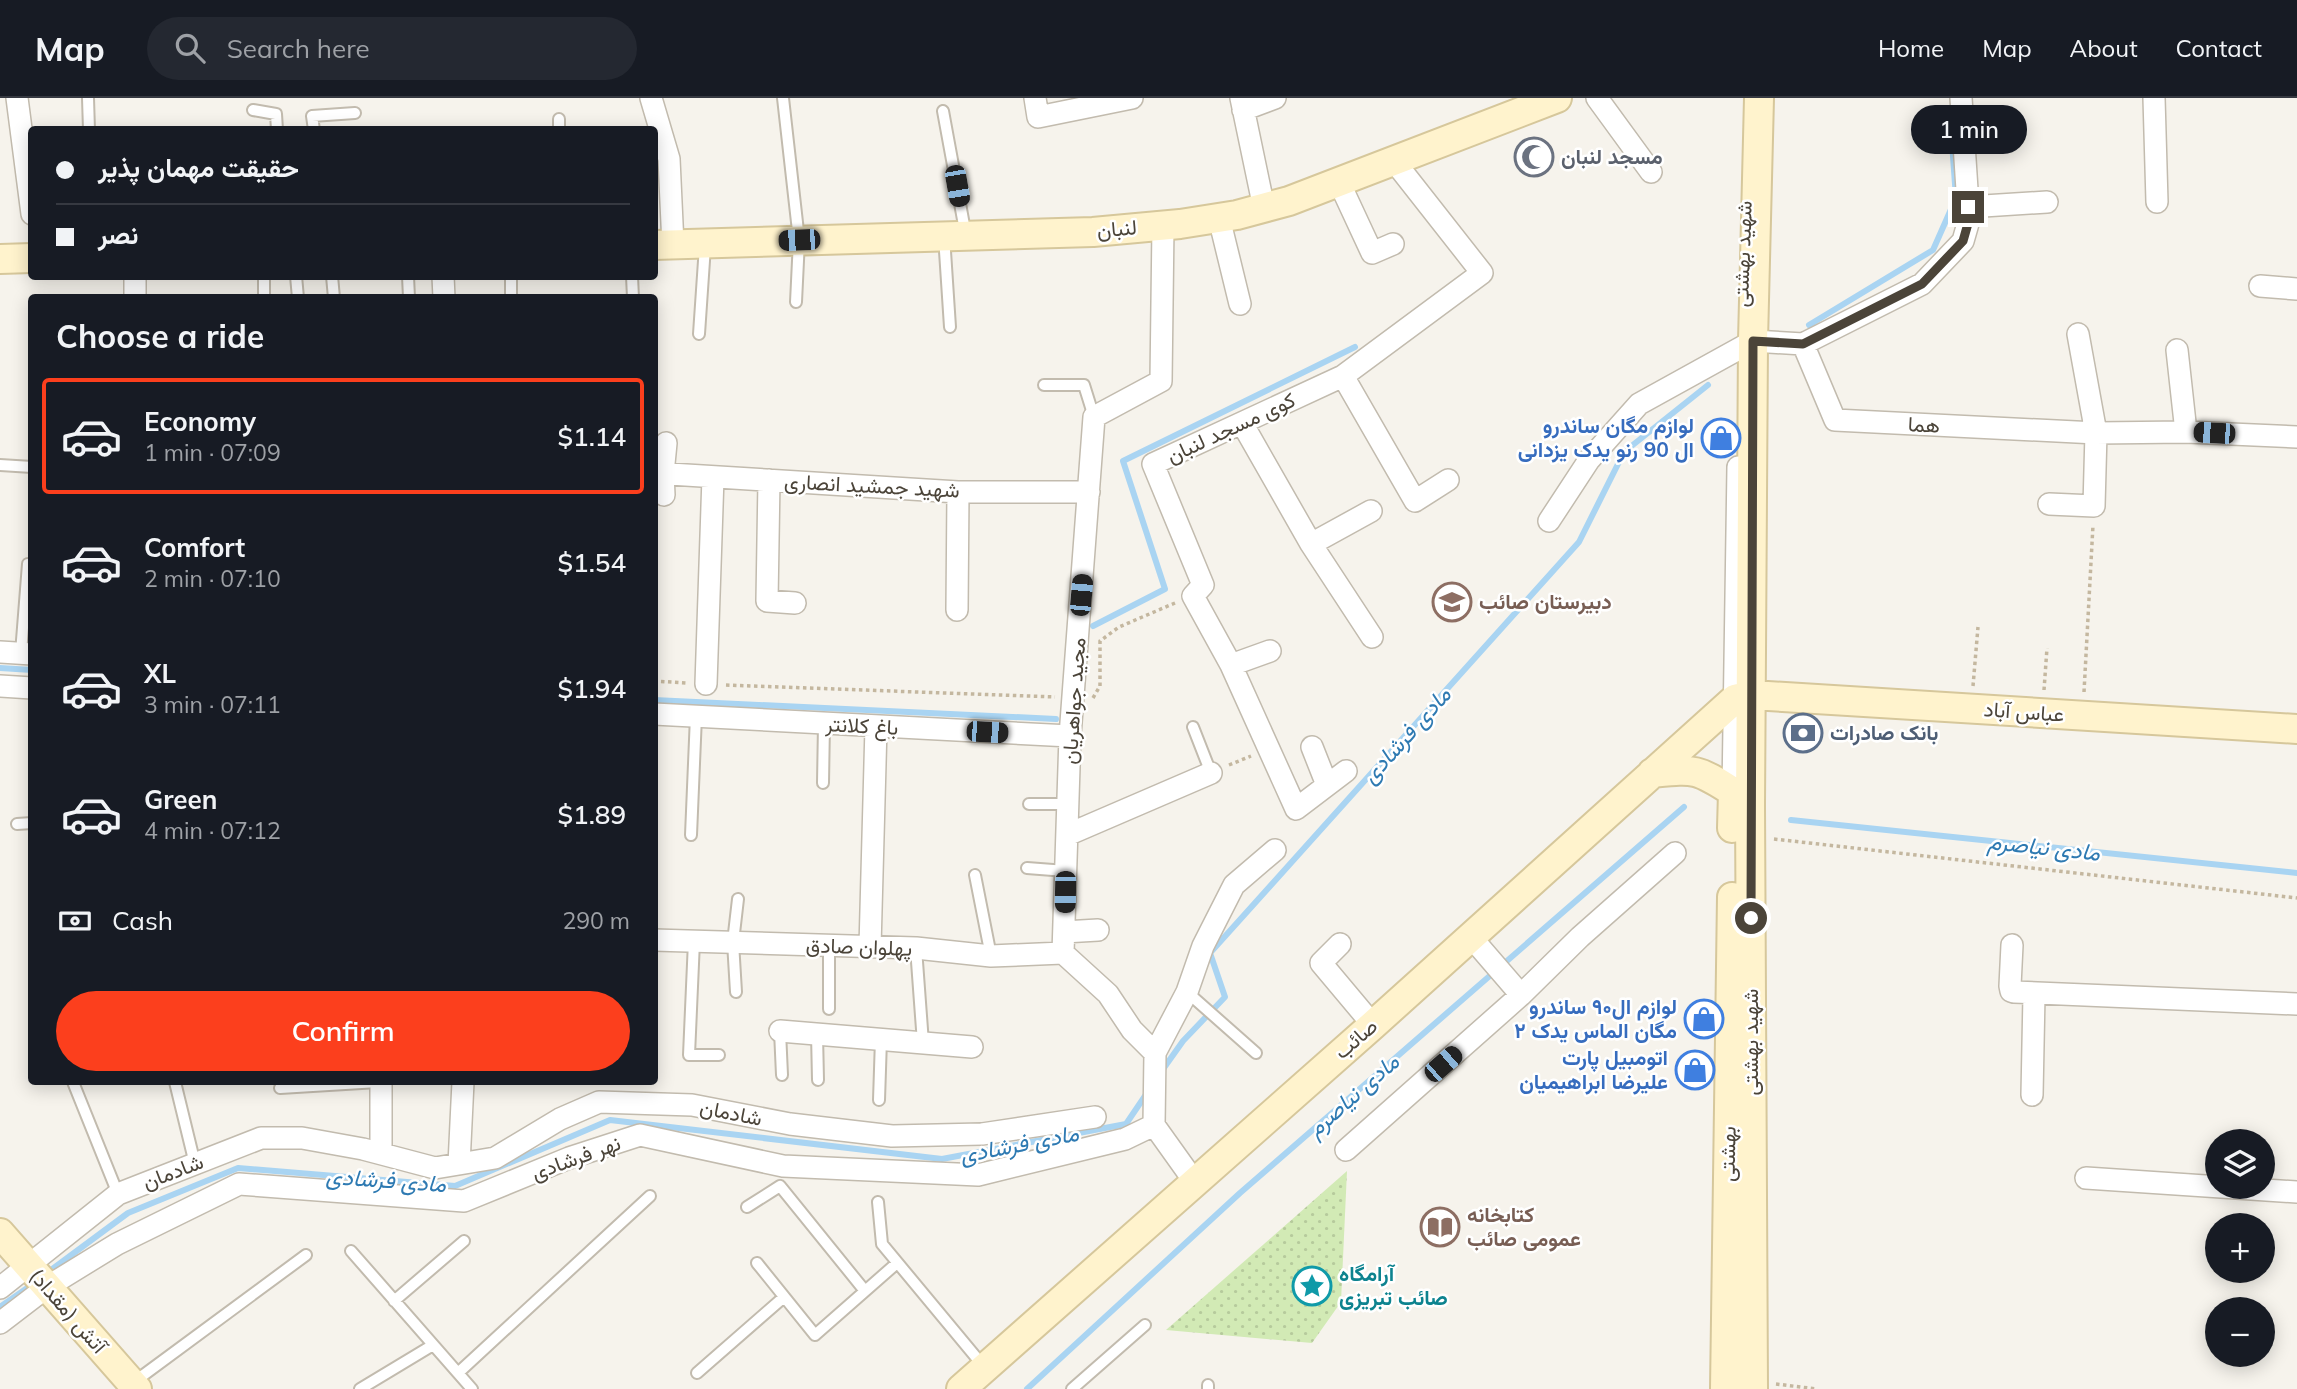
<!DOCTYPE html>
<meta charset="utf-8">
<style>
:root{--surface:#171b24;--page:#242831;--text:#f1f3f6;--muted:#9ea1a6;--line:#363941;--accent:#fc3f1d}
body{margin:0;font-family:Mulish,Vazirmatn,sans-serif;background:var(--page);color:var(--text);height:100vh;display:flex;flex-direction:column;font-size:26px;white-space:nowrap}
*{box-sizing:border-box;margin:0}
p{font-size:23px;color:var(--muted)}
.icon{flex:none;width:38px;height:38px;fill:none;stroke:currentColor;stroke-width:2;stroke-linecap:round;stroke-linejoin:round}
.map{position:relative;flex:1;overflow:hidden}
.sheet{position:absolute;left:28px;top:196px;width:630px;height:791px;display:flex;flex-direction:column;background:var(--surface);border-radius:7px;box-shadow:0 4px 18px #0003}
.sheet>*{flex:none}
.banner{position:absolute;left:28px;top:28px;width:630px;height:154px;border-radius:7px;box-shadow:0 4px 18px #0003;display:grid;align-content:center;height:154px;padding:0 28px;background:var(--surface)}
.fabs{position:absolute;left:2205px;top:1031px;display:grid;gap:14px}
.fabs a{display:grid;place-items:center;width:70px;height:70px;border-radius:50%;background:var(--surface);box-shadow:0 4px 18px #0003;font-size:35px}
.end{position:absolute;width:32px;height:32px;margin:-16px;border:9px solid #4b4439;background:#fff;box-shadow:0 0 0 4px #fff}
.from{border-radius:50%}
.bubble{position:absolute;height:49px;border-radius:24px;background:var(--surface);box-shadow:0 4px 18px #0003;font-size:23px;font-weight:600;line-height:49px;text-align:center}
.car{position:absolute;width:21px;height:42px;margin:-21px -10px;border-radius:9px;box-shadow:0 0 5px 2px #0007;background:linear-gradient(#222 24%,#8ab4d8 0 40%,#222 0 76%,#8ab4d8 0 86%,#222 0)}
.banner b{display:flex;align-items:center;gap:24px;height:66px;font-size:26px}
.banner b+b{border-top:2px solid var(--line)}
.banner i{width:18px;height:18px;background:var(--text)}
ul{padding:0;list-style:none}
li{display:flex;align-items:center;gap:21px;height:116px;margin:0 14px 10px;padding:0 14px;border:4px solid transparent;border-radius:7px}
li div{flex:1}
li b{display:block;font-size:26px}
li em{font-style:normal;font-weight:600}
li.selected{border-color:var(--accent)}
li>.icon{width:63px;height:63px;stroke-width:1.5}
h2{padding:0 28px;font-size:32px;line-height:84px}
.pay{display:flex;align-items:center;gap:18px;height:77px;padding:0 28px;font-size:26px}
.pay p{margin-inline-start:auto}
.cta{display:flex;gap:14px;margin-top:auto;padding:14px 28px}
.cta a{flex:1;height:80px;border-radius:42px;background:var(--accent);color:#fff;font-size:28px;font-weight:600;line-height:80px;text-align:center}
header{display:flex;align-items:center;gap:42px;box-sizing:border-box;height:98px;padding:0 35px;background:var(--surface);border-bottom:2px solid var(--line)}
header strong{font-size:33px}
nav{display:flex;gap:38px;margin-inline-start:auto;font-size:24px}
.search{width:490px;height:63px;background:var(--page);display:flex;align-items:center;gap:18px;box-sizing:border-box;padding:0 24px;border-radius:38px;color:var(--muted);font-size:26px}
.map>svg:first-child{display:block}
.park{fill:url(#park-dots)}
.lines{fill:none;stroke-linecap:round;stroke-linejoin:round}
.stream{stroke:#a9d4f2;stroke-width:6}
.service-casing{stroke:#c2bbae;stroke-width:14}
.minor-casing{stroke:#c2bbae;stroke-width:24}
.secondary-casing{stroke:#d6c79b;stroke-width:32}
.path{stroke:#c4b79f;stroke-width:3.5;stroke-dasharray:3.5 3.5;stroke-linecap:butt}
.service{stroke:#fff;stroke-width:10}
.minor{stroke:#fff;stroke-width:21}
.secondary{stroke:#fff3cd;stroke-width:28}
.route{stroke:#4b4439;stroke-width:9}
.labels{text-anchor:middle;stroke-width:5;stroke-linejoin:round;paint-order:stroke}
.worship-label{font-size:21px;font-weight:bold;fill:#5b616d;stroke:#fff;text-anchor:start}
.street-label{font-size:21px;fill:#4b4439;stroke:#fff}
.shop-label{font-size:21px;font-weight:bold;fill:#366cbe;stroke:#fff;text-anchor:end}
.education-label{font-size:21px;font-weight:bold;fill:#785e54;stroke:#fff;text-anchor:start}
.service-label{font-size:21px;font-weight:bold;fill:#4e5e75;stroke:#fff;text-anchor:start}
.culture-label{font-size:21px;font-weight:bold;fill:#0d838f;stroke:#fff;text-anchor:start}
.water-label{font-size:23px;font-style:italic;fill:#2e7ab2;stroke:#fff}
</style>
<header>
<strong>Map</strong>
<div class="search"><svg class="icon" aria-label="search" viewBox="0 0 24 24"><circle cx="10" cy="10" r="6"/><path d="M15 15l6 6"/></svg>Search here</div>
<nav><a>Home</a><a>Map</a><a>About</a><a>Contact</a></nav>
</header>
<div class="map">
<svg width="2297" height="1291" viewBox="0 0 2297 1291">
<defs>
<pattern id="park-dots" width="8" height="8" patternUnits="userSpaceOnUse" patternTransform="scale(1.75)"><rect width="8" height="8" fill="#d2eab5"/><path d="M2 2h.1M6 6h.1" fill="none" stroke="#b6ca9c" stroke-width="1.8" stroke-linecap="round"/></pattern>
</defs>
<rect width="100%" height="100%" fill="#f6f3ec"/>
<!-- park -->
<path class="park" d="M1347 1073 1341 1204 1312 1245 1166 1232Z"/>
<g class="lines">
<!-- stream -->
<path class="stream" d="M1809 227 1933 152 1956 100 1950 17
M1093 528 1165 491 1123 363 1355 249
M0 570 32 572
M654 602 1056 621
M1791 722 2297 775
M1161 974 1183 943 1225 899 1210 855 1579 444 1624 354 1708 287
M47 1175 128 1115 238 1070 455 1088 610 1022 942 1061 1126 1026 1147 995
M0 1209 33 1186
M1027 1291 1240 1095 1684 709"/>
<defs>
<path id="service" d="M88 0 89 32
M783 0 799 142 796 204
M253 12 276 16 277 32
M943 13 966 138
M559 21V32
M314 32 312 18 355 15
M944 138 950 229
M264 178V200
M296 178 298 200
M332 178 334 200
M408 178 409 200
M511 178V200
M632 178 633 200
M699 236 705 148
M1044 287H1084L1094 319
M0 367 32 369
M21 555 28 466H32
M1193 629 1211 675
M823 685 824 626
M1029 706H1068
M17 726 32 725
M691 737 696 618
M1027 770 1066 773
M975 777 991 858
M694 843 689 957H719
M829 848V911
M916 850 923 945
M736 894 733 844 738 801
M1187 894 1256 955
M780 933 782 977
M817 936 818 982
M73 984 118 1096
M175 984 195 1066
M280 990 378 984
M879 1002 881 941
M878 1104 882 1146 985 1270
M747 1109 780 1088 865 1193
M351 1153 472 1291
M757 1165 815 1237 897 1165
M394 1203 464 1143
M458 1275 650 1098
M697 1275 784 1199
M134 1284 306 1157
M360 1291 433 1247
M1072 1291 1145 1227
M1208 1291V1287"/>
<path id="minor" d="M17 0 32 116
M651 0 669 61 673 147
M1035 0 1038 19 1132 0
M1241 0 1264 110
M1597 0 1651 74
M2154 0 2157 104
M1243 12 1275 0
M1339 84 1372 155 1393 146
M1968 109 2047 104
M1219 120 1240 206
M443 178 444 200
M2260 188 2297 191
M135 200V178
M1803 246 1835 322 2096 335 2186 334 2297 339
M2177 252 2186 334
M1343 278 1415 403 1448 382
M1242 325 1311 446 1372 539
M654 375 958 394H1089
M769 382 767 503 795 505
M664 397 663 376 666 345
M2049 406 2094 408 2096 335 2078 236
M1549 423 1589 362 1639 306 1753 243 1803 246 1922 186 1963 143 1969 122 1961 0
M1311 446 1371 413
M957 512 958 394
M0 554 32 556
M1231 567 1270 553
M706 586 713 379
M0 588 32 590
M654 616 1070 638
M1312 649 1327 687
M1346 673 1296 711 1231 567 1193 498 1203 487 1153 366 1343 278 1482 175 1394 63
M1733 694 1738 369
M1067 737 1211 675
M1064 834 1098 832
M1471 839 1521 897
M654 842 916 850 991 858 1063 855
M1340 846 1321 865 1373 927
M2012 847 2010 888 2011 893 2014 894 2297 906
M870 849 876 629
M780 933 972 949
M1155 955 1132 932 1108 896 1063 855 1070 638 1094 319 1161 283 1163 128
M381 984V1055
M2032 997 2034 897
M1154 1027 1155 955 1187 894 1203 848 1234 787 1275 752
M1154 1027 1194 1083
M1346 1052 1521 897 1580 839 1675 755
M459 1066 463 984
M2086 1080 2297 1094
M0 1190 118 1096 261 1040H302L363 1051 435 1070 495 1060 560 1021 599 1004 692 1007 790 1026 892 1038 982 1036 1095 1019
M0 1225 47 1189 117 1146 239 1086 464 1103 569 1060 640 1037 783 1068 978 1077 1125 1041 1154 1027"/>
<path id="secondary" d="M654 147 1093 134 1180 126 1237 117 1289 103 1557 0
M0 161 32 160
M1652 675C1695 671 1696 670 1733 694L1732 730
M0 1135 137 1291
M961 1291 1373 927 1735 601 1752 597 2297 631
M1725 1291 1732 799
M1753 1291 1750 708 1753 243 1759 0"/>
</defs>
<!-- service casing -->
<use href="#service" class="service-casing"/>
<!-- minor casing -->
<use href="#minor" class="minor-casing"/>
<!-- secondary casing -->
<use href="#secondary" class="secondary-casing"/>
<!-- path -->
<path class="path" d="M654 583 687 585
M726 587 1055 599
M1973 588 1978 529
M2044 592 2047 550
M2084 594 2093 427
M1093 600 1100 588V543L1119 529 1175 505
M1229 667 1251 658
M1774 741 2297 800
M1776 1286 1817 1291"/>
<!-- service -->
<use href="#service" class="service"/>
<!-- minor -->
<use href="#minor" class="minor"/>
<!-- secondary -->
<use href="#secondary" class="secondary"/>
</g>
<g class="lines">
<!-- route -->
<path class="route" d="M1751 820 1753 243 1803 246 1922 186 1963 143 1969 122 1968 109"/>
</g>
<!-- icons -->
<defs>
<symbol id="mosque-ring" viewBox="-11 -11 22 22"><circle r="9.5" fill="#fff" stroke="#6b7280" stroke-width="1.5"/><path d="M3.5-4.9A6 6 0 1 0 3.5 4.9A5 5 0 1 1 3.5-4.9Z" fill="#6b7280"/></symbol>
<symbol id="shop-ring" viewBox="-11 -11 22 22"><circle r="9.5" fill="#fff" stroke="#3f7fe0" stroke-width="1.5"/><path d="M-5-2.5h2.3a2.7 3.5 0 0 1 5.4 0H5L5.5 6h-11ZM-1.5-2.5h3a1.5 2.3 0 0 0-3 0Z" fill="#3f7fe0"/></symbol>
<symbol id="school-ring" viewBox="-11 -11 22 22"><circle r="9.5" fill="#fff" stroke="#8d6e63" stroke-width="1.5"/><path d="M0-5L7-2L0 1L-7-2ZM-4 1L0 2.5L4 1V4Q0 6-4 4Z" fill="#8d6e63"/></symbol>
<symbol id="bank-ring" viewBox="-11 -11 22 22"><circle r="9.5" fill="#fff" stroke="#5c6f8a" stroke-width="1.5"/><path d="M-6-4H6V4H-6ZM0-2.3a2.3 2.3 0 1 0 0 4.6a2.3 2.3 0 1 0 0-4.6Z" fill="#5c6f8a"/></symbol>
<symbol id="library-ring" viewBox="-11 -11 22 22"><circle r="9.5" fill="#fff" stroke="#8d6e63" stroke-width="1.5"/><path d="M-6-4Q-3-5.5-.7-3.5V5Q-3 3-6 4ZM6-4Q3-5.5 .7-3.5V5Q3 3 6 4Z" fill="#8d6e63"/></symbol>
<symbol id="sight-ring" viewBox="-11 -11 22 22"><circle r="9.5" fill="#fff" stroke="#0f9aa8" stroke-width="1.5"/><path d="M0-6L1.8-2.2L6-1.7L2.9 1.2L3.7 5.4L0 3.3L-3.7 5.4L-2.9 1.2L-6-1.7L-1.8-2.2Z" fill="#0f9aa8"/></symbol>
</defs>
<g fill-rule="evenodd">
<use href="#mosque-ring" x="1512" y="37" width="44" height="44"/>
<use href="#shop-ring" x="1699" y="318" width="44" height="44"/>
<use href="#school-ring" x="1430" y="482" width="44" height="44"/>
<use href="#bank-ring" x="1781" y="613" width="44" height="44"/>
<use href="#shop-ring" x="1682" y="899" width="44" height="44"/>
<use href="#shop-ring" x="1673" y="950" width="44" height="44"/>
<use href="#library-ring" x="1418" y="1107" width="44" height="44"/>
<use href="#sight-ring" x="1290" y="1166" width="44" height="44"/>
</g>
<g class="labels">
<!-- worship labels -->
<g class="worship-label">
<text x="1561" y="66">مسجد لنبان</text>
</g>
<!-- street labels -->
<g class="street-label">
<text transform="translate(1117 131) rotate(-5)" y="7">لنبان</text>
<text transform="translate(1743 156) rotate(-88)" y="7">شهید بهشتی</text>
<text transform="translate(1924 327) rotate(3)" y="7">هما</text>
<text transform="translate(1231 330) rotate(-25)" y="7">کوی مسجد لنبان</text>
<text transform="translate(872 388) rotate(3)" y="7">شهید جمشید انصاری</text>
<text transform="translate(1074 603) rotate(-86)" y="7">مجید جواهریان</text>
<text transform="translate(2024 614) rotate(4)" y="7">عباس آباد</text>
<text transform="translate(862 628) rotate(3)" y="7">باغ کلانتر</text>
<text transform="translate(859 849) rotate(2)" y="7">پهلوان صادق</text>
<text transform="translate(1356 941) rotate(-41)" y="7">صائب</text>
<text transform="translate(1751 944) rotate(-90)" y="7">شهید بهشتی</text>
<text transform="translate(731 1015) rotate(11)" y="7">شادمان</text>
<text transform="translate(1728 1056) rotate(-89)" y="7">بهشتی</text>
<text transform="translate(576 1060) rotate(-20)" y="7">نهر فرشادی</text>
<text transform="translate(173 1074) rotate(-21)" y="7">شادمان</text>
<text transform="translate(68 1213) rotate(49)" y="7">آتش (مقداد)</text>
</g>
<!-- shop labels -->
<g class="shop-label">
<text x="1694" y="335">لوازم مگان ساندرو<tspan x="1694" dy="24">ال 90 رنو یدک یزدانی</tspan></text>
<text x="1677" y="916">لوازم ال۹۰ ساندرو<tspan x="1677" dy="24">مگان الماس یدک ۲</tspan></text>
<text x="1668" y="967">اتومبیل پارت<tspan x="1668" dy="24">علیرضا ابراهیمیان</tspan></text>
</g>
<!-- education labels -->
<g class="education-label">
<text x="1479" y="511">دبیرستان صائب</text>
<text x="1467" y="1124">کتابخانه<tspan x="1467" dy="24">عمومی صائب</tspan></text>
</g>
<!-- service labels -->
<g class="service-label">
<text x="1830" y="642">بانک صادرات</text>
</g>
<!-- culture labels -->
<g class="culture-label">
<text x="1339" y="1183">آرامگاه<tspan x="1339" dy="24">صائب تبریزی</tspan></text>
</g>
<!-- water labels -->
<g class="water-label">
<text transform="translate(1406 637) rotate(-48)" y="8">مادی فرشادی</text>
<text transform="translate(2044 749) rotate(6)" y="8">مادی نیاصرم</text>
<text transform="translate(1353 997) rotate(-41)" y="8">مادی نیاصرم</text>
<text transform="translate(1019 1046) rotate(-11)" y="8">مادی فرشادی</text>
<text transform="translate(386 1082) rotate(4)" y="8">مادی فرشادی</text>
</g>
</g>
</svg>
<div class="fabs">
<a><svg class="icon" aria-label="layers" viewBox="0 0 24 24"><path d="M12 4l9 5-9 5-9-5zM3 14l9 5 9-5"/></svg></a>
<a>+</a>
<a>−</a>
</div>
<i class="end from" style="left:1751px;top:820px"></i>
<i class="end" style="left:1968px;top:109px"></i>
<div class="bubble" style="left:1911px;top:7px;width:116px">1 min</div>
<i class="car" style="left:957px;top:88px;rotate:170deg"></i>
<i class="car" style="left:799px;top:142px;rotate:268deg"></i>
<i class="car" style="left:2214px;top:335px;rotate:273deg"></i>
<i class="car" style="left:1081px;top:497px;rotate:5deg"></i>
<i class="car" style="left:987px;top:634px;rotate:93deg"></i>
<i class="car" style="left:1065px;top:794px;rotate:181deg"></i>
<i class="car" style="left:1443px;top:966px;rotate:49deg"></i>
<div class="banner">
<b><i class="from"></i>حقیقت مهمان پذیر</b>
<b><i></i>نصر</b>
</div>
<section class="sheet">
<h2>Choose a ride</h2>
<ul>
<li class="selected"><svg class="icon" aria-label="car" viewBox="0 0 24 24"><path d="M5 17H2v-5l4-1 3-4h7l3 4 3 1v5h-3M9 17h6M6 11h13"/><circle cx="7" cy="17" r="2"/><circle cx="17" cy="17" r="2"/></svg><div><b>Economy</b><p>1 min · 07:09</p></div><em>$1.14</em></li>
<li><svg class="icon" aria-label="car" viewBox="0 0 24 24"><path d="M5 17H2v-5l4-1 3-4h7l3 4 3 1v5h-3M9 17h6M6 11h13"/><circle cx="7" cy="17" r="2"/><circle cx="17" cy="17" r="2"/></svg><div><b>Comfort</b><p>2 min · 07:10</p></div><em>$1.54</em></li>
<li><svg class="icon" aria-label="car" viewBox="0 0 24 24"><path d="M5 17H2v-5l4-1 3-4h7l3 4 3 1v5h-3M9 17h6M6 11h13"/><circle cx="7" cy="17" r="2"/><circle cx="17" cy="17" r="2"/></svg><div><b>XL</b><p>3 min · 07:11</p></div><em>$1.94</em></li>
<li><svg class="icon" aria-label="car" viewBox="0 0 24 24"><path d="M5 17H2v-5l4-1 3-4h7l3 4 3 1v5h-3M9 17h6M6 11h13"/><circle cx="7" cy="17" r="2"/><circle cx="17" cy="17" r="2"/></svg><div><b>Green</b><p>4 min · 07:12</p></div><em>$1.89</em></li>
</ul>
<div class="pay"><svg class="icon" aria-label="cash" viewBox="0 0 24 24"><path d="M3 7h18v10H3z"/><circle cx="12" cy="12" r="2"/></svg>Cash<p>290 m</p></div>
<div class="cta"><a>Confirm</a></div>
</section>
</div>
